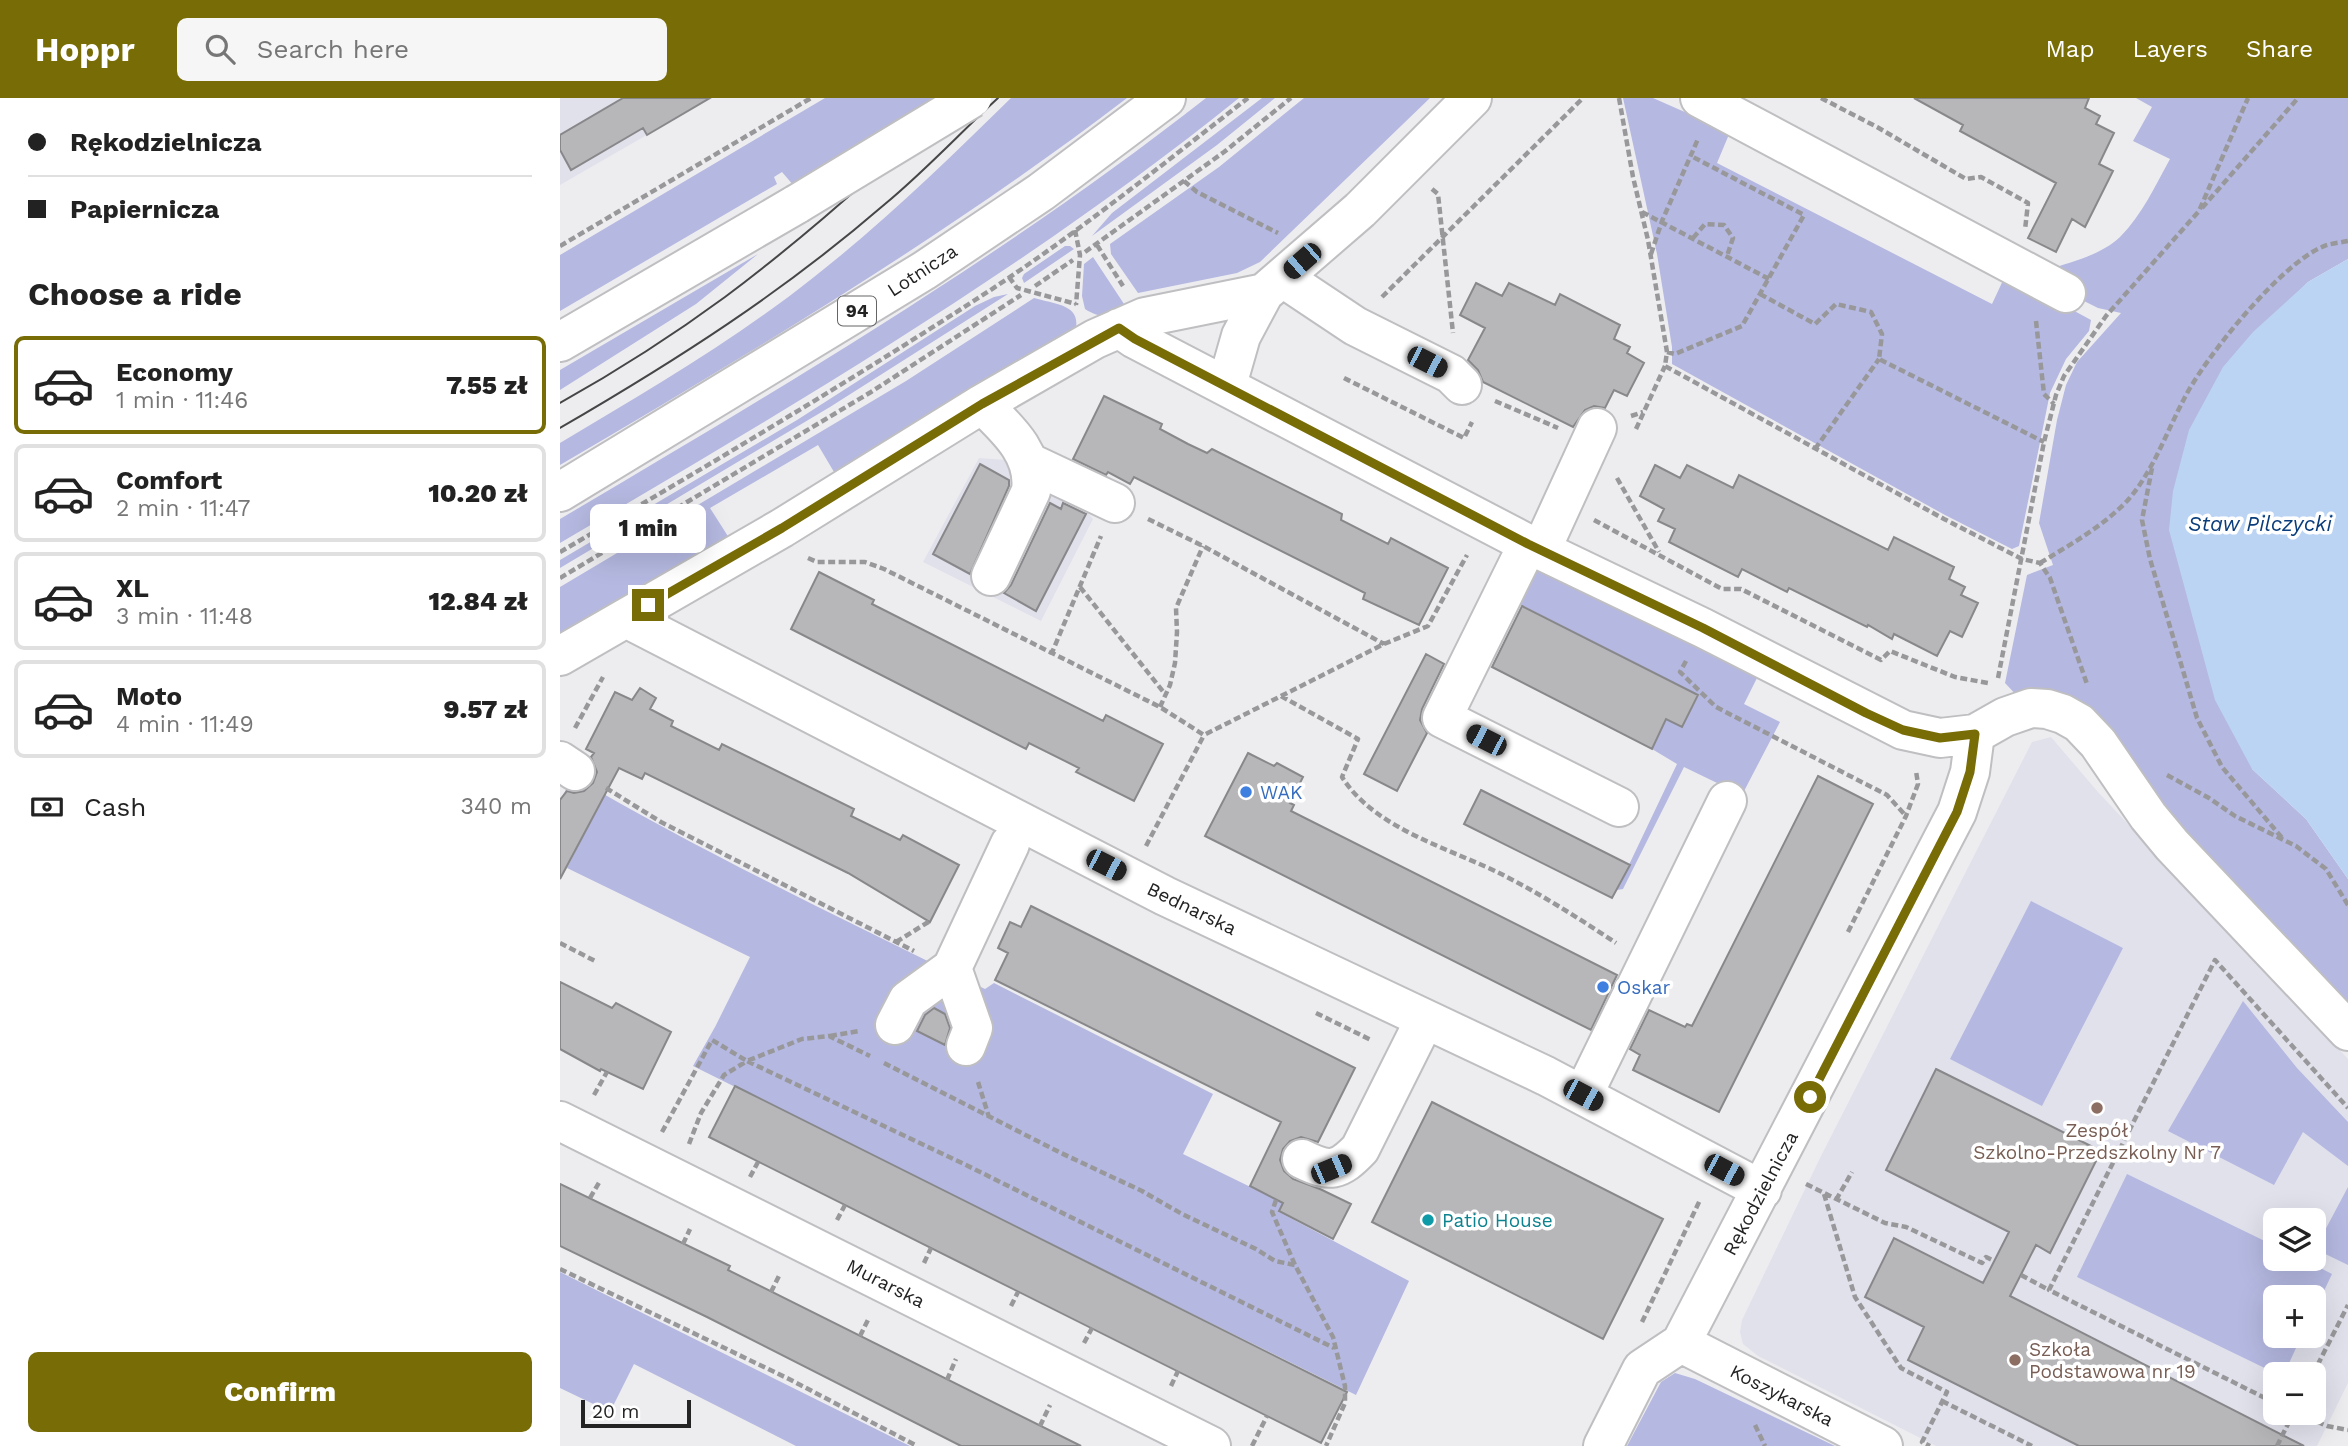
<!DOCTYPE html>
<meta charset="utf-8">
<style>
:root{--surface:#fff;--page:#f6f6f6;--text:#222;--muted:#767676;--line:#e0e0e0;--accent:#786c06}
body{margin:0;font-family:"Work Sans",sans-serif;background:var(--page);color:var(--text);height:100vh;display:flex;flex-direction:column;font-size:26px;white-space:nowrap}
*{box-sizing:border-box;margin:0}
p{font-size:23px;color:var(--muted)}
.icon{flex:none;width:38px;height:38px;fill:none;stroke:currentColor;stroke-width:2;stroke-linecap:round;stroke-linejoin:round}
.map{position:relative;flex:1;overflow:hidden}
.side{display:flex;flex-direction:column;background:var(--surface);width:560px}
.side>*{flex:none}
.banner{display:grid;align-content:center;height:154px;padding:0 28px;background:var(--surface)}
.fabs{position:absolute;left:1703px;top:1110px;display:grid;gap:14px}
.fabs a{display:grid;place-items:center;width:63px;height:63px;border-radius:10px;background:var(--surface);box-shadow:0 7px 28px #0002;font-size:35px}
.scale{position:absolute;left:21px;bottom:18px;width:110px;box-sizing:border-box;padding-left:7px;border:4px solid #232324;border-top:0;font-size:19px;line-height:24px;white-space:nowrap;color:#232324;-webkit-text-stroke:5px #fff;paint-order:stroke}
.end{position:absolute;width:32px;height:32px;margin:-16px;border:9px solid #786c06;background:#fff;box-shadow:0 0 0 4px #fff}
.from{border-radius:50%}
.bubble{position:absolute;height:49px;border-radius:10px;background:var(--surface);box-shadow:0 7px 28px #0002;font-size:23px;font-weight:800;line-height:49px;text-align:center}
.car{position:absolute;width:21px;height:42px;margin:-21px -10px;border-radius:9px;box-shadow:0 0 5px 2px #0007;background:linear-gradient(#222 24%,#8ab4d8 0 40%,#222 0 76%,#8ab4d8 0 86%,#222 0)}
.banner b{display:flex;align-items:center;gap:24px;height:66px;font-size:26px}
.banner b+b{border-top:2px solid var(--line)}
.banner i{width:18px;height:18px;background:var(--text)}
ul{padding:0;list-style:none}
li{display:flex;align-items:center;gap:21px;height:98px;margin:0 14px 10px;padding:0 14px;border:4px solid var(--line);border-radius:10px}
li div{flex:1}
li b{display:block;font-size:26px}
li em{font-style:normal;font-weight:800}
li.current{border-color:var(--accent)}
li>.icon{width:63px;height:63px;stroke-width:1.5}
h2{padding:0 28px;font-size:32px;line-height:84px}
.pay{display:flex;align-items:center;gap:18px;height:77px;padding:0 28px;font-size:26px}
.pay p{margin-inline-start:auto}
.button{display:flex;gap:14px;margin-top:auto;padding:14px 28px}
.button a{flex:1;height:80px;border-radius:10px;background:var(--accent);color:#fff;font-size:28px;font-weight:800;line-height:80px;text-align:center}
header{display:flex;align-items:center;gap:42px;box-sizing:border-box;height:98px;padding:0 35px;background:var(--accent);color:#fff}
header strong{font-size:33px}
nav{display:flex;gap:38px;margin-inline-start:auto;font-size:24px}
.search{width:490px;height:63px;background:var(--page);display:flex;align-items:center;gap:18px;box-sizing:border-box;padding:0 24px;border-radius:10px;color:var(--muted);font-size:26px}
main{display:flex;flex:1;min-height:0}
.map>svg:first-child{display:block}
.built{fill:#e1e1ec;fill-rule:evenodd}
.green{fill:#b5b8e0}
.water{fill:#bcd4f4}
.building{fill:#b7b7ba;stroke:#88888b;stroke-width:2}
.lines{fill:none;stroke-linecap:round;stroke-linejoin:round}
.minor-casing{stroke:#bfbfc2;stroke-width:42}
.major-casing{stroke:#bfbfc2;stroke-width:42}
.path{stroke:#98989b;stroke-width:4.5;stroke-dasharray:7 3.5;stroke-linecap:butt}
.minor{stroke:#fff;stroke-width:38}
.major{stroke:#fff;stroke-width:38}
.tram{stroke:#464647;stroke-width:2}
.major-bridge-casing{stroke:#bfbfc2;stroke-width:42;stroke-linecap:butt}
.major-bridge{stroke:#fff;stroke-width:38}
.route{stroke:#786c06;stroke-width:9}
.shop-dot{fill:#3f7fe0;stroke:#fff;stroke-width:2.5}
.education-dot{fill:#8d6e63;stroke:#fff;stroke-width:2.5}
.culture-dot{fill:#0f9aa8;stroke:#fff;stroke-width:2.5}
.labels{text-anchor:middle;stroke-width:7;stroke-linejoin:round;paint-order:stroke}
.shield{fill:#fff;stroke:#656566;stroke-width:2}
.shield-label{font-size:18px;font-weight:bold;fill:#232324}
.street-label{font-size:19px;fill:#232324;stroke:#fff}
.shop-label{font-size:19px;fill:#366cbe;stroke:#fff;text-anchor:start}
.education-label{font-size:19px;fill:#785e54;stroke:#fff}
.culture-label{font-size:19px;fill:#0d838f;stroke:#fff;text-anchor:start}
.water-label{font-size:21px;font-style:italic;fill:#0a3d7b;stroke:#fff}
</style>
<header>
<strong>Hoppr</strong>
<div class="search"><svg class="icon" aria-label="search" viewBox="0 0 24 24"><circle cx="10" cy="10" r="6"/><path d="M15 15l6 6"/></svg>Search here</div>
<nav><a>Map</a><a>Layers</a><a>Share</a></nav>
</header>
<main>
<section class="side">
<div class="banner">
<b><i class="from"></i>Rękodzielnicza</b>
<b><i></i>Papiernicza</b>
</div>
<h2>Choose a ride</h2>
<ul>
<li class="current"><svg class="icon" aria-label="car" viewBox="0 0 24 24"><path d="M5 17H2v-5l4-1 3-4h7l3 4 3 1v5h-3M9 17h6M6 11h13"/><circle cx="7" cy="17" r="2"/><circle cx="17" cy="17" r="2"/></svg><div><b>Economy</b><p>1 min · 11:46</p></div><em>7.55 zł</em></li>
<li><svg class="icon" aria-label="car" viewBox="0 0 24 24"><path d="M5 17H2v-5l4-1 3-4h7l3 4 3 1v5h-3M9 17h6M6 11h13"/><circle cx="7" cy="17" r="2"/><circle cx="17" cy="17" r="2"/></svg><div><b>Comfort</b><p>2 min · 11:47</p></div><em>10.20 zł</em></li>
<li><svg class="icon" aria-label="car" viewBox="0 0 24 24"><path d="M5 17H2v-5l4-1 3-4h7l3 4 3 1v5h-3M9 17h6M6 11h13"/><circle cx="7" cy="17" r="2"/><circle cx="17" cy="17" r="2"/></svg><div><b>XL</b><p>3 min · 11:48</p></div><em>12.84 zł</em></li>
<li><svg class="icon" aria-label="car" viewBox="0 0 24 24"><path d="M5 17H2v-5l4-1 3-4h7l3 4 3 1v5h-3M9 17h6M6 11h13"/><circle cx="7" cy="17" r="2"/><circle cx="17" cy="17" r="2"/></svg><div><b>Moto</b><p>4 min · 11:49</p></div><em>9.57 zł</em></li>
</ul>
<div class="pay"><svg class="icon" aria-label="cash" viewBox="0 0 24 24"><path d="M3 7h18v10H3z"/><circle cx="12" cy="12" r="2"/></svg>Cash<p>340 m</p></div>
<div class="button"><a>Confirm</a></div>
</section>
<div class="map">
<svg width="1788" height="1348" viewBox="0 0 1788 1348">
<rect width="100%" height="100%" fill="#ededf0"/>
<!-- built -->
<path class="built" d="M0 0H145L132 11 0 87Z
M419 360 447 362 515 400 533 421 481 523 363 464Z
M1491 639 1538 694 1788 961V1285L1757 1348H1376L1198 1258 1183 1246 1180 1234 1182 1222 1260 1060 1472 644ZM1715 1122H1754V1160H1715ZM1715 1199H1754V1237H1715ZM1715 1276H1754V1314H1715Z"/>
<!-- green -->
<path class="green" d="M265 0H378L252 109 222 74 214 79 217 86 0 213V157Z
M451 0H567C388 137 194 253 0 367V345C87 293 175 242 254 179 324 124 388 62 451 0Z
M646 0H679C468 170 233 308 0 445V421C222 290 443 159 646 0Z
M702 0H715L657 47 532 138 552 115Z
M744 0H870L700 164 677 175 578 195 551 156 550 146 659 69Z
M1063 0H1093L1170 34 1157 65 1432 206 1446 176 1531 222 1529 233 1506 261 1490 295 1459 448 1452 451 1385 417 1112 266V249L1097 156Z
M1576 0H1788V161L1748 184 1728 204 1692 671 1746 721 1788 781V919L1596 712 1461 602 1445 585 1467 477 1493 467 1479 425 1497 322 1506 287 1517 264 1561 215 1538 210 1510 196 1487 172C1511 164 1541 157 1560 139 1582 117 1595 88 1610 61L1573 43 1592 9Z
M505 148H510L514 151 464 185 462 180 464 176Z
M198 156 136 206 0 292V272Z
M533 159 568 212C552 219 540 221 525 211L522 198 524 166Z
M448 196 270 309 0 470V462L237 322 415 208 434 199Z
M474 200C499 207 526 207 513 240L277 379 258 347 150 410 171 443 0 543V489L346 283Z
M978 470 1197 580 1184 606 1220 624 1182 697 1124 669 1063 791 1057 792 1117 666 1092 651 1106 621 1122 629 1139 597 959 506Z
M12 678C146 756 286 823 425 891L434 885 653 996 623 1056 723 1105 719 1114 849 1183 796 1297 133 968 155 929 190 859 7 770 34 717 2 700Z
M1471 803 1563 850 1482 1008 1390 961Z
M1683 903 1737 970 1788 1024V1068L1743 1034 1714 1087 1608 1033Z
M1567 1076 1715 1148V1160H1741L1772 1176 1754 1214V1199H1715V1237H1742L1724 1276H1717L1517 1179Z
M1788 1089V1167L1755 1151Z
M0 1174 350 1348H236L74 1266 50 1314 0 1290Z
M1115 1275 1135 1281 1275 1348H1067L1101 1284Z"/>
<!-- water -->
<path class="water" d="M1788 161V781L1746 721 1692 671 1655 602 1609 432 1613 393 1629 332 1663 269 1693 234 1748 184Z"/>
<!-- building -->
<path class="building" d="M63 0H150L87 37 83 30 11 72 0 52V37Z
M1354 0H1529L1525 10 1540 18 1536 26 1554 35 1539 66 1553 73 1525 129 1512 121 1496 154 1468 140 1496 85 1400 33 1403 27Z
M916 185 942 198 949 185 995 207 1000 196 1060 227 1054 241 1070 249 1067 255 1084 265 1067 298 1054 292 1045 310 1034 308 1025 312 1013 329 923 284 918 272 908 262 925 230 900 217Z
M544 298 602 326 600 331 628 346 647 355 652 351 782 416 781 422 828 446 831 440 888 470 859 527 803 501 805 495 574 379 570 386 548 374 546 377 513 361Z
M420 366 449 382V388L410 476 373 456Z
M1095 367 1120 380 1127 367 1173 390 1179 377 1328 452 1334 439 1394 469 1389 481 1405 489 1401 497 1418 505 1402 539 1390 533 1377 558 1334 536 1332 541 1308 527 1307 529 1229 490 1227 494 1182 471 1178 479 1109 444 1115 431 1098 423 1104 411 1080 398Z
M490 405 501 411 503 405 526 416 476 513 444 495 451 487Z
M259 474 314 502 312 506 543 623 546 617 603 646 574 703 516 674 519 670 469 645 466 651 231 531Z
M962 508 1138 597 1122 629 1106 621 1092 651 932 569Z
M866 556 884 566 862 611 860 622 867 635 837 693 804 676Z
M80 590 96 600 90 611 113 623 111 628 159 652 162 646 294 711 291 718 340 742 343 737 399 767 370 824 288 775 85 675 82 681 59 670 0 781V702L7 693 14 695 24 693 33 685 37 674 31 659 34 655 26 651 55 594 72 602Z
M688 655 714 668 717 665 743 679 730 705 734 707 731 713 1057 877 1031 932 645 738Z
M1258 678 1313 706 1159 1014 1073 972 1080 957 1070 951 1089 912 1125 929 1127 926 1132 928Z
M921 692 1070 767 1052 800 904 726Z
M471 808 795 970 758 1044 741 1039 730 1043 723 1051 720 1062 724 1073 733 1081 760 1091 791 1106 773 1141 719 1113 723 1105 690 1088 721 1024 435 882 448 855 438 850 450 824 461 829Z
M0 884 52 910 56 905 111 934 83 991 41 971 40 973 0 951Z
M374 910 385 916 390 930 385 947 357 933 365 917Z
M1376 971 1541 1053 1490 1155 1476 1147 1450 1198 1744 1348H1519L1348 1262 1364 1229 1305 1199 1334 1140 1423 1185 1449 1134 1326 1072Z
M175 988 787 1294 761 1345 149 1039Z
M872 1004 1103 1121 1043 1241 812 1124Z
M0 1086 170 1168 168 1172 521 1348H401L147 1219 0 1148Z"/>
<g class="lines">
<defs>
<path id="minor" d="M1140 0 1506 195
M723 180 795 228 891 276 902 287
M559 230 575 241 968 446 1143 530 1343 632 1380 640 1415 636 1445 619 1471 610 1487 611 1503 616 1519 625 1538 645 1588 718 1612 747 1788 933
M667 287 681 238 704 195 800 112 912 0
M422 306C446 330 476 355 471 393L431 478
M468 364 555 405
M968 446 882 620 1059 709
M981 452 1037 330
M66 520 605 798 986 978 1202 1092
M0 558 222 430 422 306 535 241 585 219 704 195
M0 663 15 673
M392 870 413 930 406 948
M335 927 348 902 392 870 450 746
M1023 997 1167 703
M0 1023 651 1348
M742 1061C770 1075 779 1073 800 1051L865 921
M1121 1245 1323 1348
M1043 1348 1082 1271 1121 1245 1397 714 1410 674 1415 636"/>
<path id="major" d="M0 244 237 106
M0 394 365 172 481 94 606 0"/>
</defs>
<!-- minor casing -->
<use href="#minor" class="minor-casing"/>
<!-- major casing -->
<use href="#major" class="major-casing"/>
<!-- path -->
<path class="path" d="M1059 0 1073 79 1088 142 1107 254 1105 268 1384 421 1462 461 1480 465 1490 480 1527 586
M1261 0 1317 29 1406 81 1421 79 1468 105 1465 132
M624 83 637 94 718 135
M872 91 878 96 893 235
M1642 110 1738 0
M1082 114 1209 181
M515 132 520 157 516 207
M1133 140 1145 126 1164 127 1173 140 1167 158
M537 147 563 188
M0 148 251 0
M525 154 664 54 731 0
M1091 156 1102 123 1138 41
M449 179 457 190 516 206
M475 188 513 162
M1200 196 1255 226 1276 206 1311 214 1322 236 1319 261 1484 344
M822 199 1023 0
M1476 223 1484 296 1494 306
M1107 254 1115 256 1182 228 1244 117 1131 58
M784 280 904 340 912 324
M935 303 998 330
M1071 318 1083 314
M1076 331 1105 268
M1255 351 1319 261
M1592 370 1582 422 1590 461 1637 620 1662 669 1723 741
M1057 380 1099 454
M588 421 643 448 824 546
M1034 422 1162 491H1181L1321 562 1330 553 1395 579 1428 585
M0 454C144 370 289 284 429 193 519 134 603 66 688 0
M248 460 257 464H305L324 471 600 609 644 637 824 546 868 528 907 457
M1480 465C1511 446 1542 429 1567 403 1593 374 1606 335 1624 301 1645 259 1720 167 1762 149 1770 145 1780 145 1788 143
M0 480 311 294 461 197
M520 489 605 596
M491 557 541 438
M1126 563 1120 574 1156 609 1327 697 1346 718
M1438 580 1484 344 1496 297 1504 278 1546 218 1639 113 1688 0
M721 598 798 641 782 679C815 732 893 751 945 778 984 798 1020 821 1056 845
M600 609 610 587 615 565 617 534 616 510 643 448
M15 630 43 579
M1607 677 1649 700 1675 718 1736 748 1766 771 1788 807
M46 690 101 724 354 853
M586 748 644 637
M1288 834 1346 718 1358 686 1356 673
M336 844 370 823
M0 845 37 864
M756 915 811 942
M270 938 299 933
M324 965 501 1055 582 1093 622 1116 696 1151 715 1163 735 1167
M418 984 429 1019
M34 997 47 974
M102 1034 152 942 187 963 242 941 269 938 310 958
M129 1046 141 1015 164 977 187 963 402 1065 774 1250
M190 1079 198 1064
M1246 1086 1325 1125 1346 1129 1422 1165 1426 1159 1434 1163
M1264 1096 1295 1199 1341 1270 1387 1294 1362 1344 1370 1348
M30 1100 40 1083
M716 1102 712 1114 735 1167 773 1239 785 1288V1305L766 1348
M1276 1102 1292 1074
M277 1122 285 1107
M123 1146 130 1131
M364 1165 371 1150
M0 1171 229 1281 357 1348
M1461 1177 1489 1192
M211 1194 220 1176
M451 1208 458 1194
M1082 1224 1140 1102
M300 1238 309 1220
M524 1245 532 1230
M1753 1276 1788 1207
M387 1282 396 1261
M611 1288 618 1273
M1382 1303 1472 1348
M1715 1305 1489 1192 1655 862 1788 1010
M1195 1327 1205 1348
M480 1328 490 1307
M692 1348 707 1318
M1717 1348 1734 1314 1767 1328 1788 1332"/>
<!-- minor -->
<use href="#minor" class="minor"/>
<!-- major -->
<use href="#major" class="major"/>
<!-- tram -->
<path class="tram" d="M0 305C57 273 112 238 165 199 247 138 323 68 400 0
M0 330C117 262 222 195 325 106 365 73 400 35 438 0"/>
<defs>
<path id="major-bridge" d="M237 106 412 0"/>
</defs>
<!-- major-bridge casing -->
<use href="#major-bridge" class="major-bridge-casing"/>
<!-- major-bridge -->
<use href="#major-bridge" class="major-bridge"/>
</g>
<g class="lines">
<!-- route -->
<path class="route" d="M88 507 222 430 422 306 559 230 575 241 968 446 1143 530 1306 615 1343 632 1380 640 1415 636 1410 674 1397 714 1250 999"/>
</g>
<!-- markers -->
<g class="shop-dot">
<circle cx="686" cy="694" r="7"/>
<circle cx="1043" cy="889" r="7"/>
</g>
<g class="education-dot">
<circle cx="1537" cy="1010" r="7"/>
<circle cx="1455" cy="1262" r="7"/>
</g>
<circle class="culture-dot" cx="868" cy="1122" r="7"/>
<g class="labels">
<!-- shield labels -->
<rect class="shield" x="278" y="198.5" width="38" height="29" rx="5"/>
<g class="shield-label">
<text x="297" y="219">94</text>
</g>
<!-- street labels -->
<g class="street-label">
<text transform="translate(362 172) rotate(-33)" y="7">Lotnicza</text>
<text transform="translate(632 810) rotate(26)" y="7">Bednarska</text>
<text transform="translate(1200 1095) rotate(-62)" y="7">Rękodzielnicza</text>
<text transform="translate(326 1185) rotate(27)" y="7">Murarska</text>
<text transform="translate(1222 1297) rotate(27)" y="7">Koszykarska</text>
</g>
<!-- shop labels -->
<g class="shop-label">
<text x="700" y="701">WAK</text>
<text x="1057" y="896">Oskar</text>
</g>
<!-- education labels -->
<g class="education-label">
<text x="1537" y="1039">Zespół<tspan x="1537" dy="22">Szkolno-Przedszkolny Nr 7</tspan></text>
<text x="1469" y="1258" text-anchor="start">Szkoła<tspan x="1469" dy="22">Podstawowa nr 19</tspan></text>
</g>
<!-- culture labels -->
<g class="culture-label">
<text x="882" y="1129">Patio House</text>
</g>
<!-- water labels -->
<g class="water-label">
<text x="1700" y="433">Staw Pilczycki</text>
</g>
</g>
</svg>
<div class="fabs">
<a><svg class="icon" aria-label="layers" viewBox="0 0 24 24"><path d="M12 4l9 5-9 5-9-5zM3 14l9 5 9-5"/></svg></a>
<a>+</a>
<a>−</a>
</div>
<div class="scale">20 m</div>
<i class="end from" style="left:1250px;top:999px"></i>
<i class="end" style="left:88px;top:507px"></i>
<div class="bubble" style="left:30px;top:406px;width:116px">1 min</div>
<i class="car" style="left:742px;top:163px;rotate:229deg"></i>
<i class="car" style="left:867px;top:264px;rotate:117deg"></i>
<i class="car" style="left:926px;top:642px;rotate:297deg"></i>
<i class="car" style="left:546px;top:767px;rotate:117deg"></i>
<i class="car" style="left:1023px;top:997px;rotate:118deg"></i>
<i class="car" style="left:771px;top:1071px;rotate:67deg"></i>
<i class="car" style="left:1164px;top:1072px;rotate:118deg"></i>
</div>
</main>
